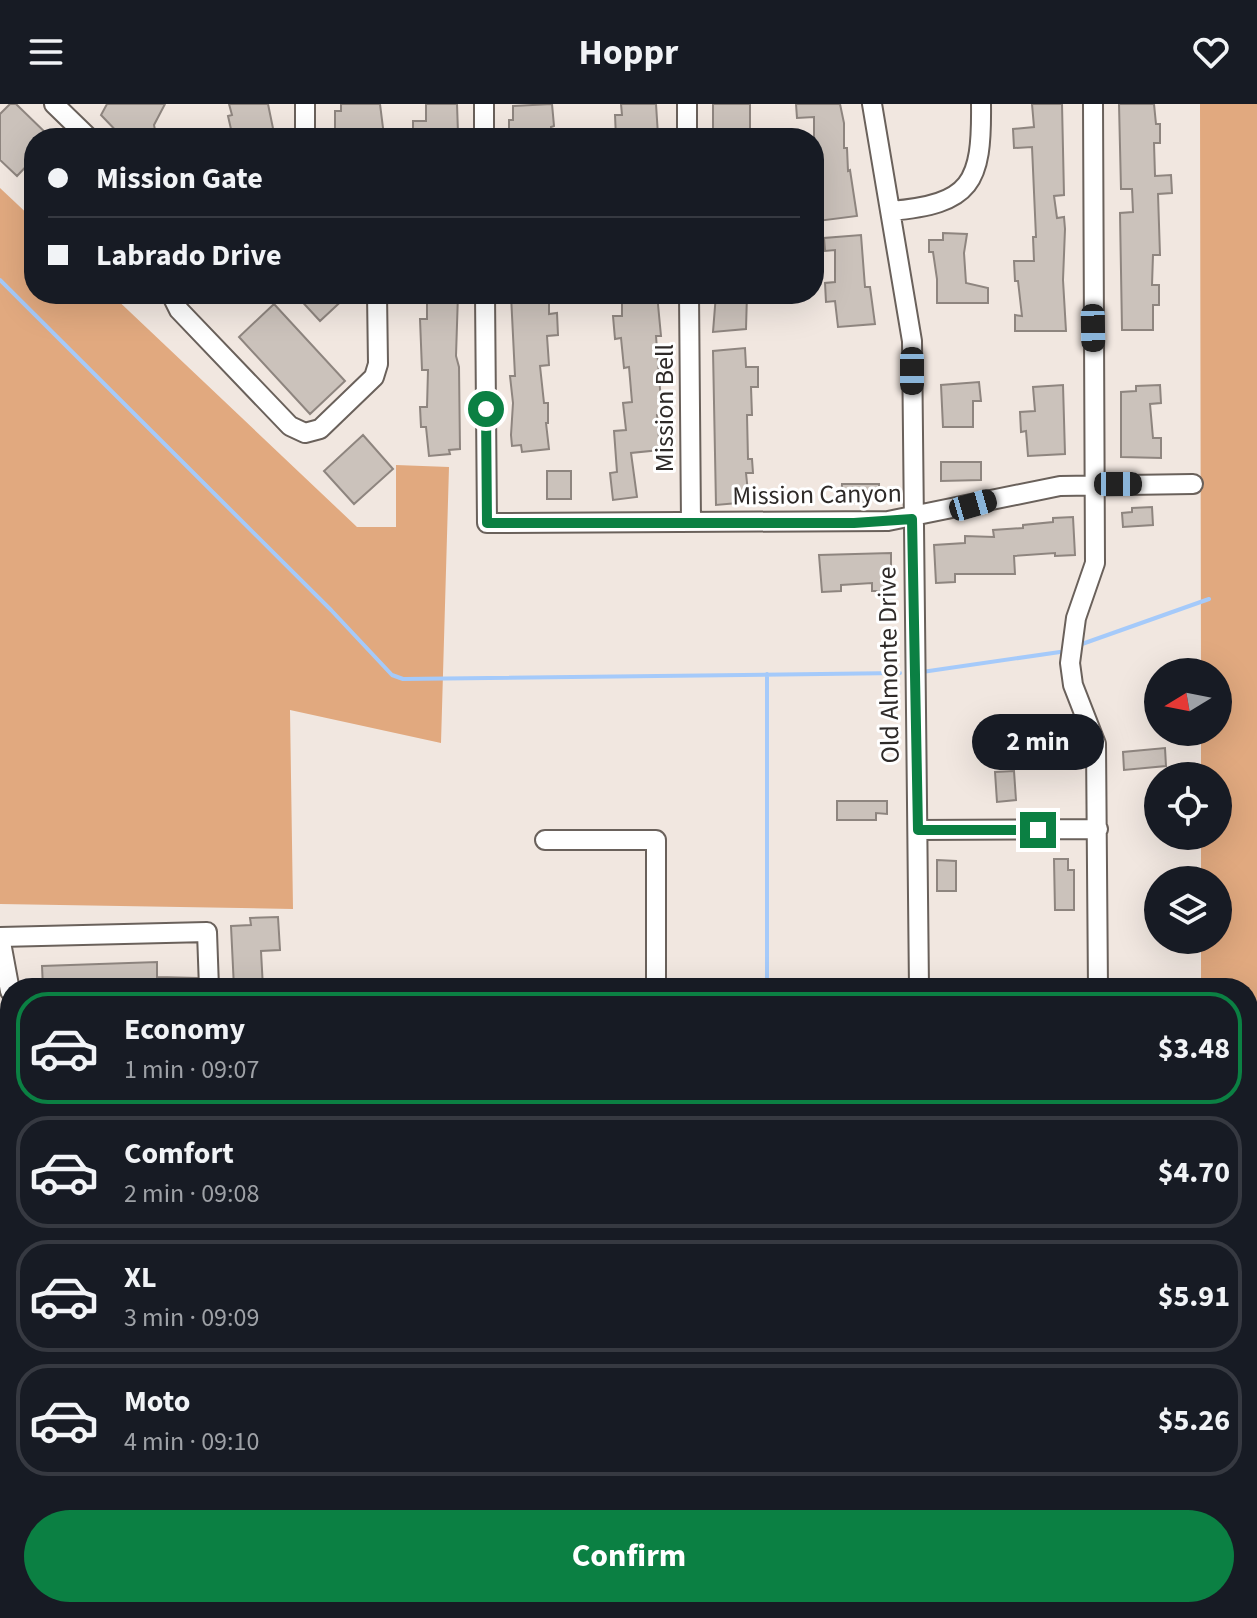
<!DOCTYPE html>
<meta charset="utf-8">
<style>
:root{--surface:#171b24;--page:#20242c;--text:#f1f3f6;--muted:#9ea1a6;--line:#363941;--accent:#0b8043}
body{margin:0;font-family:"Source Sans 3",sans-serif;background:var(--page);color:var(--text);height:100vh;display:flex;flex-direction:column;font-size:30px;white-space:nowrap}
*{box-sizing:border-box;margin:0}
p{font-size:26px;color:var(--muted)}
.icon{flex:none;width:44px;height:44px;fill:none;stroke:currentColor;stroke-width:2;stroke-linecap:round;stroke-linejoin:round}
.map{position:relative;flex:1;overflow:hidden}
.side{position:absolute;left:0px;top:874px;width:1258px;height:640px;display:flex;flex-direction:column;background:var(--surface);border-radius:32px 32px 0 0;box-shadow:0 8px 32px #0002}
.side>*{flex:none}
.hud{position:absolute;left:24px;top:24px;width:800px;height:176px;border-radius:32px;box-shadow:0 8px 32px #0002;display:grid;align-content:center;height:176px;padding:0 24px;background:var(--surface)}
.needle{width:52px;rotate:260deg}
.controls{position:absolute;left:1144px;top:554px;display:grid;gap:16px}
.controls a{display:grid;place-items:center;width:88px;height:88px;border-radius:50%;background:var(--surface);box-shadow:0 8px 32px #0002;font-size:40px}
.end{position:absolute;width:36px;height:36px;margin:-18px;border:10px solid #0b8043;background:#fff;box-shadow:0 0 0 4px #fff}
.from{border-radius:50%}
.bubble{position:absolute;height:56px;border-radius:28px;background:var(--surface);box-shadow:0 8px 32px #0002;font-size:26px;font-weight:700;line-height:56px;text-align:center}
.car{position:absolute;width:24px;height:48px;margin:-24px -12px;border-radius:10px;box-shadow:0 0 6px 2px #0007;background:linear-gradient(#222 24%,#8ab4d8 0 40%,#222 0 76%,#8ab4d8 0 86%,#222 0)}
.hud b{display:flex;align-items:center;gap:28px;height:76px;font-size:30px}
.hud b+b{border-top:2px solid var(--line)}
.hud i{width:20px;height:20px;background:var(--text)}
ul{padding:14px 0 0;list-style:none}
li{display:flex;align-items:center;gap:24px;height:112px;margin:0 16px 12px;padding:0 8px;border:4px solid var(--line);border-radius:32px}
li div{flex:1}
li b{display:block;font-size:30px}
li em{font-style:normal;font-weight:700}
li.selected{border-color:var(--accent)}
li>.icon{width:72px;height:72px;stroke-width:1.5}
.action{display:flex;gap:16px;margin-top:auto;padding:16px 24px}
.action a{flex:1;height:92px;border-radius:48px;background:var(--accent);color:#fff;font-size:32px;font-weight:700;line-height:92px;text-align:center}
header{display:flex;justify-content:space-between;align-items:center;height:104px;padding:0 24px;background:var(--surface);font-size:36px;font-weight:700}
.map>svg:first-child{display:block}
.green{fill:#e1a97f}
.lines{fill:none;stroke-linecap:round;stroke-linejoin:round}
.stream{stroke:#a5cafa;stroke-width:4}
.building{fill:#cbc2bb;stroke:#8e857f;stroke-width:2}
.minor-casing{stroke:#6a615b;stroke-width:22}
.major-casing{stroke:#c9c8c7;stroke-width:28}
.minor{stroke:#fff;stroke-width:18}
.major{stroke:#9ec7f9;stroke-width:24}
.route{stroke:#0b8043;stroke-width:10}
.labels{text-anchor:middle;stroke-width:6;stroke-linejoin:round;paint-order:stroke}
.street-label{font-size:26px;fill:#2e2a28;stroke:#fff}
</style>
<header><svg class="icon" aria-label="menu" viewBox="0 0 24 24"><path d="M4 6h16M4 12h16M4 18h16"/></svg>Hoppr<svg class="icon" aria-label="heart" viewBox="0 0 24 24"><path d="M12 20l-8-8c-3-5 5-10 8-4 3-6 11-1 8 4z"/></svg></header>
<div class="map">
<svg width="1257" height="1514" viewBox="0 0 1257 1514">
<rect width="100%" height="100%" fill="#f1e7e0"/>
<!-- green -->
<path class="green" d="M1200 0H1257V1017H1248V884H1201V836H1218V776H1201V732H1218V672H1201V628H1218V568H1201Z
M0 84 34 116V190H111L357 423H396V361L449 363 441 639 290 606 293 805 0 800Z"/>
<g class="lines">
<!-- stream -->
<path class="stream" d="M0 176 331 506 392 571 403 575 900 569
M1082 540 1209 495
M922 568 1060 548
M767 570V884
M772 1514V1504"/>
</g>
<!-- building -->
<path class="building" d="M10 0H16L51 34H34V54L17 72 0 56V10Z
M107 0H165L154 21 155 26 135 34H123L101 11Z
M229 0H268L275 34H233L228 12 232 11Z
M341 0H380L384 32 335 33V7H341Z
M426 0H457L458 29 445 30V34H413V17H426Z
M552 0 554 22 551 23V34H509V16H513V2Z
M621 0H656L658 31 616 34 615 11H622Z
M713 0H750V34L728 33V29L713 28Z
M796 0H840L844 19V44H847L848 67 850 66 857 112 818 117 814 86V13L797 14Z
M1032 0H1062L1064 91 1054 92 1057 114 1064 113 1065 125 1063 176 1066 227H1015V211L1022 212 1018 177H1015L1014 157H1034L1033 133H1036L1032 43 1014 44 1013 25 1034 23Z
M1119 0H1154L1156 20H1160V39H1154L1155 72 1171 71 1172 89 1158 90 1160 151H1153L1152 181H1159V201H1153V226H1122L1120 109 1133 108 1132 85H1121Z
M943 129 967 130 964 149 966 179 988 184V199H937V175L933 148H929V136H943Z
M861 131 865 183H870L875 220 838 223 835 197 826 198 825 179 835 178V146L825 147 824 134Z
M295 190H349L320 217Z
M427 190H458L456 252 459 263 460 345 449 346 450 350 429 352 426 323H421L420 303H427L428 266H422L420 215H427Z
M549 190V210L557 209 558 231 547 232 549 261 540 262 544 299H548V319H546L549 345 522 348 521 341 512 342 511 331 513 299 510 272H515L511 191Z
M622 190H657L661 232H656L662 311H657L660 346 631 349 637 393 613 396 610 369 617 368 614 327 626 326 623 299 632 298 629 263 624 264 621 234 615 235 613 212H622Z
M716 190H747L746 225 713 228Z
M274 200 345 277 310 310 239 233Z
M745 244 746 263H758V283H751L752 311H747L748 355H752L753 369H746L749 398 716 401 713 247Z
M979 278 981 297H973V323H943L941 281Z
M1063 281 1065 350 1028 352 1026 327 1021 328 1020 308 1035 307 1033 283Z
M1160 281 1161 299 1150 300 1153 334H1161V354L1121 353V288L1136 287V282Z
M363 331 393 365 354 400 324 367Z
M941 358H981V376L941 377Z
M547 367H571V395H547Z
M842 380H879V393H865L864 399H841Z
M1152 403 1153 421 1123 423 1122 409 1132 408V404Z
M1073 413 1075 451 1055 452V449L1014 452 1015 470H955V478L936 479 934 441 965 439V432L994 433 993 426 1023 424V421L1053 418V414Z
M891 449V487H872V479L841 481V487L822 488 819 451Z
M1165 644 1166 662 1124 666 1123 648Z
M1014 667 1016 696 997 698 995 668Z
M837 697H887V710L876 709V716H837Z
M1054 755H1068V766H1074V806H1055Z
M937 756 956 757V787H937Z
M278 813 280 846 261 847 263 884H234L231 822 251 821 250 814Z
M157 858V873L197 874V884H43L42 862Z"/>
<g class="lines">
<defs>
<path id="minor" d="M54 0 89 34
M484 0V34
M687 0V34
M872 0 912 237 919 884
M1093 0 1095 459 1076 514 1070 559 1073 581 1096 640 1098 884
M305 34V0
M890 107C972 100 982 79 981 0
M171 190 179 206 290 322 305 329 320 325 374 273 378 260 377 190
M485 190 487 419 888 417 1060 382 1193 380
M689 190 691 418
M918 726 1098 725
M545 736H656V884
M0 833 207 828 209 884
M0 833 10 887
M0 1178 10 1176
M0 1195 10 1194
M360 1504V1514
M451 1504 467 1514
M1101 1504V1514
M129 1514 130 1504
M658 1514V1504
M919 1514V1504"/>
<path id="major" d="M0 1476 7 1514"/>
</defs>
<!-- minor casing -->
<use href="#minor" class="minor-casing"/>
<!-- major casing -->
<use href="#major" class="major-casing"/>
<!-- minor -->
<use href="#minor" class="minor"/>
<!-- major -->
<use href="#major" class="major"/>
</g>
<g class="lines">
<!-- route -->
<path class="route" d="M486 305 487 419H854L912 415 918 726H1038"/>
</g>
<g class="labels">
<!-- street labels -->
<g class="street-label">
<text transform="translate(664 304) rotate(-90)" y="9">Mission Bell</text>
<text transform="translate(817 390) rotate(-1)" y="9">Mission Canyon</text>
<text transform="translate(888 561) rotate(-91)" y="9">Old Almonte Drive</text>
</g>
</g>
</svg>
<div class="controls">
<a><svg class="needle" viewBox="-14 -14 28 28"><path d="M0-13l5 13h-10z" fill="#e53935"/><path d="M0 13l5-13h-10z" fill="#9ea1a6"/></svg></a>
<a><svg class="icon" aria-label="locate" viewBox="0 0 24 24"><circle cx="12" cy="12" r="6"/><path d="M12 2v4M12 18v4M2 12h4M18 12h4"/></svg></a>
<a><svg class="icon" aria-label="layers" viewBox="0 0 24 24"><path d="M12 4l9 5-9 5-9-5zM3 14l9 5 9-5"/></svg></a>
</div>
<i class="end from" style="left:486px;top:305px"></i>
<i class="end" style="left:1038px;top:726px"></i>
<div class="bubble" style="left:972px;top:610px;width:132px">2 min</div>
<i class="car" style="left:1093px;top:224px;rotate:179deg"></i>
<i class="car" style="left:912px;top:267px;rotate:180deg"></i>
<i class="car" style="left:1118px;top:380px;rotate:90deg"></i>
<i class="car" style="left:973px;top:401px;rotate:74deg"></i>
<div class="hud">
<b><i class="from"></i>Mission Gate</b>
<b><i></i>Labrado Drive</b>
</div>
<section class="side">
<ul>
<li class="selected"><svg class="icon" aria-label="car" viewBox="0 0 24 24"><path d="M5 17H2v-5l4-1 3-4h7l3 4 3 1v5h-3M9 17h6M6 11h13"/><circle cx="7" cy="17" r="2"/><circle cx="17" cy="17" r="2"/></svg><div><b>Economy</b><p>1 min · 09:07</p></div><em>$3.48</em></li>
<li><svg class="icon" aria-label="car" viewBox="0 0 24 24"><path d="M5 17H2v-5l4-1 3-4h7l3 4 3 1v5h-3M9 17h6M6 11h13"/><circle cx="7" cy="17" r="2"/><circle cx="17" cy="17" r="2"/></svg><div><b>Comfort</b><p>2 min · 09:08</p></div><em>$4.70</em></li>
<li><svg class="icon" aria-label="car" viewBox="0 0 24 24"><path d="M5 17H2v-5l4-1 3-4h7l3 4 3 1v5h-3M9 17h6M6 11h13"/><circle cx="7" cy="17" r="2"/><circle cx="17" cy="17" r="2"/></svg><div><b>XL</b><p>3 min · 09:09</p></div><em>$5.91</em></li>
<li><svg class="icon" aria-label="car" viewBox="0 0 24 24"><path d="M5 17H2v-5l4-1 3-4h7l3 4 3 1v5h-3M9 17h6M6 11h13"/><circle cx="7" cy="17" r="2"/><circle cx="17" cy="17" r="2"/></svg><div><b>Moto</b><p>4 min · 09:10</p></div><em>$5.26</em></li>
</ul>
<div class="action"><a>Confirm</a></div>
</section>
</div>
